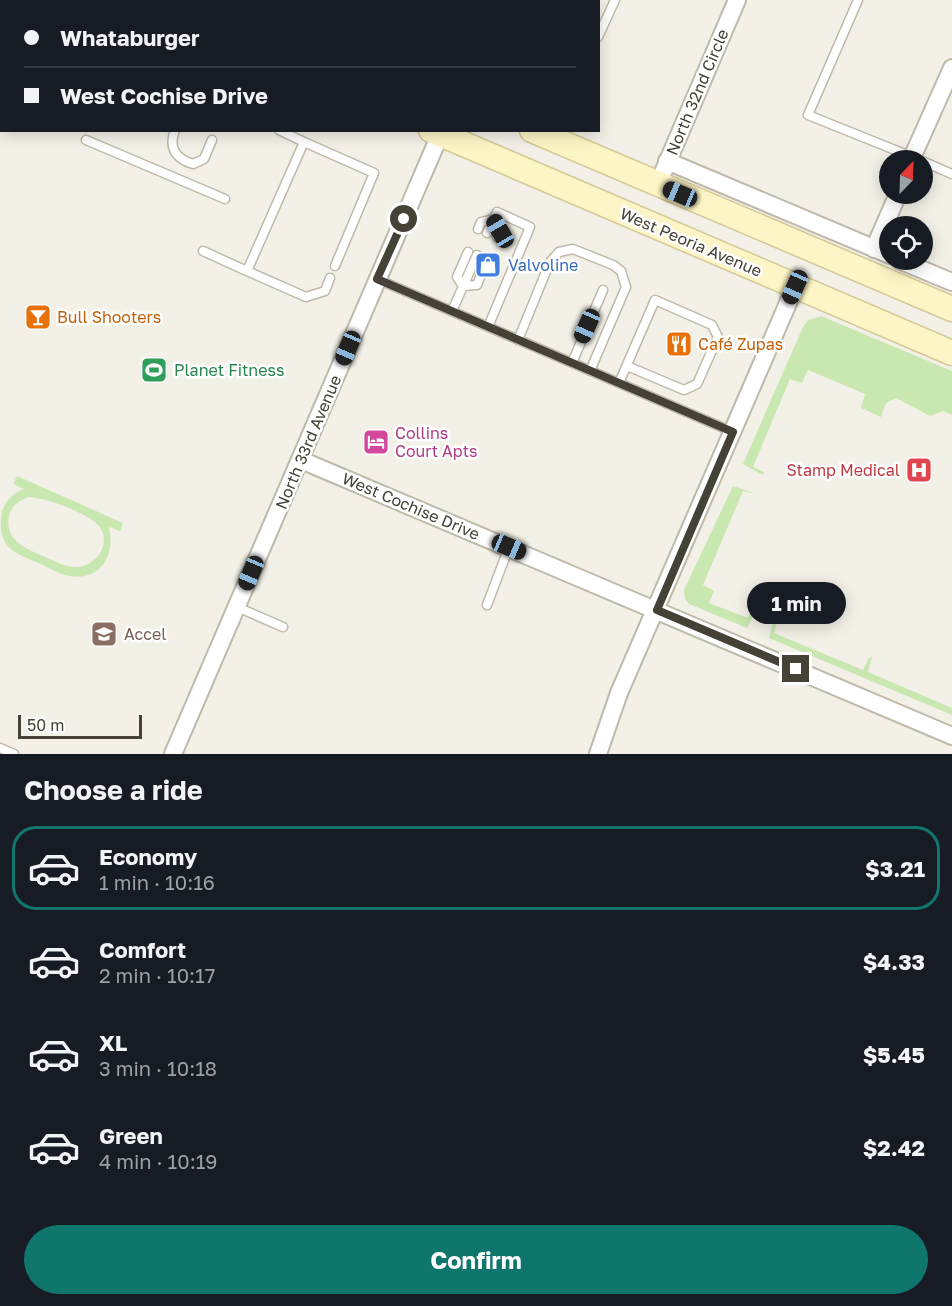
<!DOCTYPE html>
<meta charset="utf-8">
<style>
:root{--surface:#171b24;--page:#242831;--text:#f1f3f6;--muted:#9ea1a6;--line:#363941;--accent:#0f766e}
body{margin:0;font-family:"Golos Text",sans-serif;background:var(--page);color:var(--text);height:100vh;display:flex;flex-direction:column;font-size:22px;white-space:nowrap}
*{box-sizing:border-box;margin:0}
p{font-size:20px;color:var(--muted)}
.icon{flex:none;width:33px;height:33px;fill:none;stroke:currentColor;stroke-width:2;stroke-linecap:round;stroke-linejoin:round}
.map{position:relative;height:754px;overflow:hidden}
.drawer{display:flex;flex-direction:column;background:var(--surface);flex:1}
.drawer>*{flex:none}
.top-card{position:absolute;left:0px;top:0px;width:600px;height:132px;box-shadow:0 3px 15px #0003;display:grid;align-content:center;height:132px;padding:0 24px;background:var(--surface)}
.needle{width:39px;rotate:23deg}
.fabs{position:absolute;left:879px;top:150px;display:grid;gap:12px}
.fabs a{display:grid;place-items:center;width:54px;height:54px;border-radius:50%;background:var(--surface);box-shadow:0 3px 15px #0003;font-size:30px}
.scale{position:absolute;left:18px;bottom:15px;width:124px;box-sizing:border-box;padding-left:6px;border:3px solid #464136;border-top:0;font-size:16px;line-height:21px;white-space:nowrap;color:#464136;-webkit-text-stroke:4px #fff;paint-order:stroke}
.end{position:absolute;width:27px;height:27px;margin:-14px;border:8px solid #464136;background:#fff;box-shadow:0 0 0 3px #fff}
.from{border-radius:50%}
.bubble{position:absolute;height:42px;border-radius:21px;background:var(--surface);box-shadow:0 3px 15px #0003;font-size:20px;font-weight:700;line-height:42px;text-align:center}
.car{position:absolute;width:18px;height:36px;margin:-18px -9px;border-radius:8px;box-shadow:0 0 4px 2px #0007;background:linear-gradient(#222 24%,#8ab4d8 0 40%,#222 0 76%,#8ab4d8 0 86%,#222 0)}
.top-card b{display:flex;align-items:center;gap:21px;height:57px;font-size:22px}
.top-card b+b{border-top:2px solid var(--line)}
.top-card i{width:15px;height:15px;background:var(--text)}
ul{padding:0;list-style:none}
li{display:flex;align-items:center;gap:18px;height:84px;margin:0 12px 9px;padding:0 12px;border:3px solid transparent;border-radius:24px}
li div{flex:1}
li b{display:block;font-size:22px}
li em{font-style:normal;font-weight:700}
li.selected{border-color:var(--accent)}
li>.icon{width:54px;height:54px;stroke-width:1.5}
h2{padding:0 24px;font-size:27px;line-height:72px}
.button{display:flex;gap:12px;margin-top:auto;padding:12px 24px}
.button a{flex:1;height:69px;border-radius:36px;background:var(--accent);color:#fff;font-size:24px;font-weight:700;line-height:69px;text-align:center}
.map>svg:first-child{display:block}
.green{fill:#c9e7b0;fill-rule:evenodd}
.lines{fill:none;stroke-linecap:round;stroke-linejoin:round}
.service-casing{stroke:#bfb9a9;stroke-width:11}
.minor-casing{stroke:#bfb9a9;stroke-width:20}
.secondary-casing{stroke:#d3c897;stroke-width:27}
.service{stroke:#fff;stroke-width:8}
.minor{stroke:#fff;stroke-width:16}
.secondary{stroke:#fef5c6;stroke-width:24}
.route{stroke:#464136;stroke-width:8}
.labels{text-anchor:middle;stroke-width:5;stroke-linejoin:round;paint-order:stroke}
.street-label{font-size:16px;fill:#464136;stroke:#fff}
.shop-label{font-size:16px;fill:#366cbe;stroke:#fff;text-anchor:start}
.food-label{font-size:16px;fill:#c56008;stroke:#fff;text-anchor:start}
.leisure-label{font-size:16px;fill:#27864d;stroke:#fff;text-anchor:start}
.hotel-label{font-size:16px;fill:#b23c85;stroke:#fff;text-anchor:start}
.health-label{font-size:16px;fill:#be3a42;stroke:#fff;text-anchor:end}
.education-label{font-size:16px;fill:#785e54;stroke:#fff;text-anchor:start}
</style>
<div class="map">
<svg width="952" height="754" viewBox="0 0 952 754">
<rect width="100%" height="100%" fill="#f3f1e7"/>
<!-- green -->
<path class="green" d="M821 316 952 371V415L943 411 930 416 896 398 886 403 881 417 861 408 865 394 808 370 802 383 790 379 753 467 764 472 763 475 743 464 803 327 808 320Z
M17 476 123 523 120 531 109 527C116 557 99 584 65 575 56 572 47 567 39 563 27 558 12 554 5 542 0 533 0 521 2 511 6 500 13 493 24 489L13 484ZM28 497C44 497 88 513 99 526 113 544 95 568 74 567 65 567 57 562 48 558 29 550 4 542 9 516 12 506 18 501 28 497Z
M733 486 756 494 743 491 703 585 714 591 709 603 748 618 752 608H757L747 628 689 604 685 599 684 590Z
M778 617 774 633 863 670 869 658 872 657 868 672 952 708V715L769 638 774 619Z"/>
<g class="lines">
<defs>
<path id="service" d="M858 0 808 115 920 160
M378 2 379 0
M598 37 615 0
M175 130C168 148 176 159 193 164L204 159 212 140
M86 140 225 199
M304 142 374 173 335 266
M922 161 952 174
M478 229 481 222 494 219 500 231 497 237
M487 233 497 212 530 227 488 327
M203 251 247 271 304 142 279 130
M468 252 457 277 463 286 477 285 487 260
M247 271 306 297 325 291 330 278
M377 279 733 432
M452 311 477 255
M518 340 550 262 559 252 573 249 613 265 621 271 626 287 590 371
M572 363 603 290
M619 383 655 300 712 325 718 337 697 384 684 390 627 366
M487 605 509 547
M237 607 283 627
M0 748 14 754"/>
<path id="minor" d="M498 2V0
M911 160 952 68
M667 161 890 255
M664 170 737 0
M874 249 898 194
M899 260 952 282
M301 460 952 736
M173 754 442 130
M598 754 619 693 795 287"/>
<path id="secondary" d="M128 0 131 2
M224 0 227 2
M431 130 952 353
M532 130 952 309"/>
</defs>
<!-- service casing -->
<use href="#service" class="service-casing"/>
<!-- minor casing -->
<use href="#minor" class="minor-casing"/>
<!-- secondary casing -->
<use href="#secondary" class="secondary-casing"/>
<!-- service -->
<use href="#service" class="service"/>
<!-- minor -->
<use href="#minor" class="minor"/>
<!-- secondary -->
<use href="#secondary" class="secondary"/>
</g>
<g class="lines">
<!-- route -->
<path class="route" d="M404 219 377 279 733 432 657 610 796 669"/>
</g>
<!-- icons -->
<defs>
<symbol id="shop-square" viewBox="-11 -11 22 22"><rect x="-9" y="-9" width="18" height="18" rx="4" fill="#3f7fe0" stroke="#fff"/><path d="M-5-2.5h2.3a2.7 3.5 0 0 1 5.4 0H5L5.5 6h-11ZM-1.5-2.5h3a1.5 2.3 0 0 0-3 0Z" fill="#fff"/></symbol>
<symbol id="bar-square" viewBox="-11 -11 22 22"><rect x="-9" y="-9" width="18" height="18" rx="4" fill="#e8710a" stroke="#fff"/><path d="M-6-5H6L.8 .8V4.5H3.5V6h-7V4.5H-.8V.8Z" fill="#fff"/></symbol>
<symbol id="restaurant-square" viewBox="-11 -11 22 22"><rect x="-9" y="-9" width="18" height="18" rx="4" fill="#e8710a" stroke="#fff"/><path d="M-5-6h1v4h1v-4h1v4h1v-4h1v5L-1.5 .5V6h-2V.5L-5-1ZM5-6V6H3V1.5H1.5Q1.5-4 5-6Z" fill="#fff"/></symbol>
<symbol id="stadium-square" viewBox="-11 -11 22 22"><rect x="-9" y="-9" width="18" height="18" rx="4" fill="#2e9e5b" stroke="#fff"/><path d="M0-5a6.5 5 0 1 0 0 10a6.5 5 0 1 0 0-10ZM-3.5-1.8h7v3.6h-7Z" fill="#fff"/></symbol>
<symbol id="hotel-square" viewBox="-11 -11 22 22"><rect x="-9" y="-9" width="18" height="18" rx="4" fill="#d1479c" stroke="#fff"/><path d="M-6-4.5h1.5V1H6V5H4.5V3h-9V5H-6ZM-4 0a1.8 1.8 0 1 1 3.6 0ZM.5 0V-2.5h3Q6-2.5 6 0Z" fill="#fff"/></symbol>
<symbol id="hospital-square" viewBox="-11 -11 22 22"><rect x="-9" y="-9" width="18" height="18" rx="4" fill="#e0444e" stroke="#fff"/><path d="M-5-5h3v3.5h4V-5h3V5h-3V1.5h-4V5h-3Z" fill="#fff"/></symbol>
<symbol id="school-square" viewBox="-11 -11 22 22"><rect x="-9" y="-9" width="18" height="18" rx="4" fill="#8d6e63" stroke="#fff"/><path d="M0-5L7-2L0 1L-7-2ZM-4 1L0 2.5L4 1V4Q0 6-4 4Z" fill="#fff"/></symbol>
</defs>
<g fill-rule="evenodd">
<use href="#shop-square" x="473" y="250" width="30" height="30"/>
<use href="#bar-square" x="23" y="302" width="30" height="30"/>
<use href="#restaurant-square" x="664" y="329" width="30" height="30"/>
<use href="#stadium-square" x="139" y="355" width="30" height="30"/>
<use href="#hotel-square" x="361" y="427" width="30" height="30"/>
<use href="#hospital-square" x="904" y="455" width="30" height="30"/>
<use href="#school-square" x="89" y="619" width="30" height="30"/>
</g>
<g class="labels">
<!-- street labels -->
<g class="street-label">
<text transform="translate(697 92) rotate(-67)" y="6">North 32nd Circle</text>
<text transform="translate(691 242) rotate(23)" y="6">West Peoria Avenue</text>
<text transform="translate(308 442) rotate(-67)" y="6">North 33rd Avenue</text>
<text transform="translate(411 506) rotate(23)" y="6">West Cochise Drive</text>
</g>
<!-- shop labels -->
<g class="shop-label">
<text x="508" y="271">Valvoline</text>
</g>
<!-- food labels -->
<g class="food-label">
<text x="57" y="323">Bull Shooters</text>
<text x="698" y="350">Café Zupas</text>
</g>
<!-- leisure labels -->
<g class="leisure-label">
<text x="174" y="376">Planet Fitness</text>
</g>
<!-- hotel labels -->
<g class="hotel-label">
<text x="395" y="439">Collins<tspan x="395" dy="18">Court Apts</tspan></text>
</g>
<!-- health labels -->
<g class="health-label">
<text x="900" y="476">Stamp Medical</text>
</g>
<!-- education labels -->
<g class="education-label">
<text x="124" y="640">Accel</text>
</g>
</g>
</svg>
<div class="fabs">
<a><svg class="needle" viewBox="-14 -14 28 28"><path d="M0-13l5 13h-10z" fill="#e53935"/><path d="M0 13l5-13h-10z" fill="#9ea1a6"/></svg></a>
<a><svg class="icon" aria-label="locate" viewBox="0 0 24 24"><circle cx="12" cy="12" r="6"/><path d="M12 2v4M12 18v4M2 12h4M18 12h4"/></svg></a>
</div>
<div class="scale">50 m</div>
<i class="end from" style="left:404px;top:219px"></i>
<i class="end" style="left:796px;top:669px"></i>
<div class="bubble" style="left:747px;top:582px;width:99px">1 min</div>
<i class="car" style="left:680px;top:194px;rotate:293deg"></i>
<i class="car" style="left:500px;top:231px;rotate:330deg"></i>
<i class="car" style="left:795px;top:287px;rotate:204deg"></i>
<i class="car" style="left:587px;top:326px;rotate:204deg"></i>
<i class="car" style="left:348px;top:348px;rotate:203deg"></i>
<i class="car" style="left:509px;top:547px;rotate:113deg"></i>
<i class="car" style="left:251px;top:573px;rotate:203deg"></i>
<div class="top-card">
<b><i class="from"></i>Whataburger</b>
<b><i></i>West Cochise Drive</b>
</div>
</div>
<section class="drawer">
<h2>Choose a ride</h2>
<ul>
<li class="selected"><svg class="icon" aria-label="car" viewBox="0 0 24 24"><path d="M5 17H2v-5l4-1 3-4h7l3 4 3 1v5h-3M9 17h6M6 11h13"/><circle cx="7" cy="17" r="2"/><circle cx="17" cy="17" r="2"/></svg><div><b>Economy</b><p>1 min · 10:16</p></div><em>$3.21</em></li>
<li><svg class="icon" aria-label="car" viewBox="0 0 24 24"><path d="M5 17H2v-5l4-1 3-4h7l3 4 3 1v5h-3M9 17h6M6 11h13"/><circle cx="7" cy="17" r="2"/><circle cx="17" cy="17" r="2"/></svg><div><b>Comfort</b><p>2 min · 10:17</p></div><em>$4.33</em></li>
<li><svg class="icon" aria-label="car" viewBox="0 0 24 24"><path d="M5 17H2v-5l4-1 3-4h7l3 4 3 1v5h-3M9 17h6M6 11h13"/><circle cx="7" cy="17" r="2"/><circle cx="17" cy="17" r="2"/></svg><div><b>XL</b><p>3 min · 10:18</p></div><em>$5.45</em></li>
<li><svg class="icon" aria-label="car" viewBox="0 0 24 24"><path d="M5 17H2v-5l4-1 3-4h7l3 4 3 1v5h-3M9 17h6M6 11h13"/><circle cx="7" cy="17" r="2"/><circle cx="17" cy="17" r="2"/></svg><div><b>Green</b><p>4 min · 10:19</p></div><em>$2.42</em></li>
</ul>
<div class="button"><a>Confirm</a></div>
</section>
